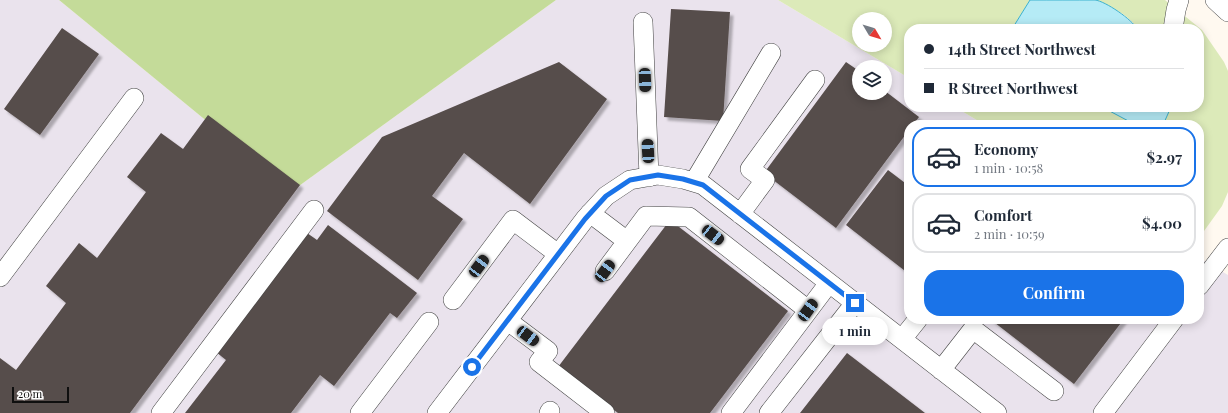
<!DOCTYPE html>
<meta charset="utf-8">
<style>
:root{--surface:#fff;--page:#f6f6f7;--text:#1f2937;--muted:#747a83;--line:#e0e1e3;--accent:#1a73e8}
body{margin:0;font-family:"Playfair Display",serif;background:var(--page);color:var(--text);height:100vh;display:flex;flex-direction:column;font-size:15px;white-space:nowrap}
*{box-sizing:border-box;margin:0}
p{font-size:13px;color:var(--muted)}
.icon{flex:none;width:22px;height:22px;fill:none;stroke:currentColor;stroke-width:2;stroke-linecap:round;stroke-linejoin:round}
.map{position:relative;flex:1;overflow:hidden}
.sheet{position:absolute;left:904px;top:120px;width:300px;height:204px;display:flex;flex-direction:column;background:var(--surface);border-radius:16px;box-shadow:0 2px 10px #0003}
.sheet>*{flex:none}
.hud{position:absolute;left:904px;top:24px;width:300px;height:88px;border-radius:16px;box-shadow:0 2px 10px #0003;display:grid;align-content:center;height:88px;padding:0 20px;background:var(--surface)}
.needle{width:26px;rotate:128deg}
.controls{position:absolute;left:852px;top:12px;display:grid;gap:8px}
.controls a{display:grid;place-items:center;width:40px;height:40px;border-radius:50%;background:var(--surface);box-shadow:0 2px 10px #0003;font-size:20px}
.scale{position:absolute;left:12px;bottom:10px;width:57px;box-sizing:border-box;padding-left:4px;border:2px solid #0f0f0f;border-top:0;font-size:11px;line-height:14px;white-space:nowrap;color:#0f0f0f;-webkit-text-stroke:3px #fff;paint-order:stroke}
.end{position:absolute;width:18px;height:18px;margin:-9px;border:5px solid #1a73e8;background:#fff;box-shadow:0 0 0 2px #fff}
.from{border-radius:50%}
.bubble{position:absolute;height:28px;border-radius:14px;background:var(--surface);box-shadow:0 2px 10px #0003;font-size:13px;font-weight:700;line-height:28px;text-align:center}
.car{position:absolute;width:12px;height:24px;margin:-12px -6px;border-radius:5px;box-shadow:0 0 3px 1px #0007;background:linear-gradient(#222 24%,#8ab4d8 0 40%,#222 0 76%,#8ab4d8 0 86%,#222 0)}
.hud b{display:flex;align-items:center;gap:14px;height:38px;font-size:15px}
.hud b+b{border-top:1px solid var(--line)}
.hud i{width:10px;height:10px;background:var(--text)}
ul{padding:7px 0 0;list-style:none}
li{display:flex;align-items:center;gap:12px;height:60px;margin:0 8px 6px;padding:0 12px;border:2px solid var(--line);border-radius:16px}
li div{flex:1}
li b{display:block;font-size:15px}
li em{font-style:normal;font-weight:700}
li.current{border-color:var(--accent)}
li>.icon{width:36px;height:36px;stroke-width:1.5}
.primary-button{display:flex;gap:8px;margin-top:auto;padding:8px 20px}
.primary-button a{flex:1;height:46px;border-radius:16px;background:var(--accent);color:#fff;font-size:16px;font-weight:700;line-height:46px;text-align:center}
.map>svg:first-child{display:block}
.industrial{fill:#eae3ed;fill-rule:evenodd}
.green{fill:#dceab9;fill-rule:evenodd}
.forest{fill:#c4db99}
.water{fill:#b5ebf6;stroke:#3bb1ce}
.building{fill:#574d4b;filter:url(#shadow)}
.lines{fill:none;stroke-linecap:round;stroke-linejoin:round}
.minor-casing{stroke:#424242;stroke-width:20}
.minor{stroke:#fff;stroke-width:19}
.route{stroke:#1a73e8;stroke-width:5}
</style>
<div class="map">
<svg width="1228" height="413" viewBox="0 0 1228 413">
<defs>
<filter id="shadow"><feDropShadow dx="3.5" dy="3.5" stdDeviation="1" flood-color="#0004"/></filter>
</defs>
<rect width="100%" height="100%" fill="#fff9f0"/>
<!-- industrial -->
<path class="industrial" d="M0 0H59L292 191 556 0H778L909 78V107H955L985 125H909V319H1199V258L1228 275V413H0ZM859 67H885V93H859Z"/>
<!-- green -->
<path class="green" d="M778 0H1030L1012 29H909V78ZM859 19H885V45H859Z
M1096 0H1165L1202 30 1224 62 1228 71V192L1222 206 1199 238V125H1163L1171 107H1199V29H1137C1132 17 1109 5 1096 0Z
M955 107H1102L1136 125H985Z"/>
<!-- forest -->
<path class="forest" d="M59 0H556L292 191Z"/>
<!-- water -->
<path class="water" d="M1030 0C1051 0 1075 0 1095 0 1105 1 1133 20 1137 29H1012Z
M1102 107H1171L1163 125H1136Z"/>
<!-- building -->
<path class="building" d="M671 9 730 12 723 121 664 117Z
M62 28 99 54 40 135 4 109Z
M559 62 607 99 530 204 464 153 432 196 463 219 418 280 327 211 382 137Z
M846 62 859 71V93H885V91L919 117 913 125H909V130L836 228 764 173Z
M208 115 300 185 130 413H0V358L16 370 66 303 46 286 79 243 97 258 146 192 127 177 161 133 183 149Z
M888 170 909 186V274L846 225Z
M670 220 788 311 710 413H618L558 367Z
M328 225 417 293 397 318 390 313 334 386 320 375 291 413H185L226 360 216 352 307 233 317 240Z
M990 319H1124L1074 384Z
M847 353 925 413H800Z"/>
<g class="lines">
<defs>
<path id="minor" d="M1215 0 1228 12
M643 22 649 177
M1173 29 1176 10 1179 0
M694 182 771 53
M590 213 627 241
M740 214 765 180 750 169 815 80
M605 271 646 216 689 217 808 310
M0 277 134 98
M1199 286 1228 248
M453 300 513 220 558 254
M508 321 548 351 539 362 605 413
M902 339 918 319
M941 370 973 329 1054 391
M161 413 314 210
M360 413 429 322
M437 413 585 219 606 196 630 180 658 175 683 179 703 185 997 413
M549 413 550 411
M731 413 829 283
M769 413 855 303
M1103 413 1174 319"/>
</defs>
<!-- minor casing -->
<use href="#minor" class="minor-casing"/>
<!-- minor -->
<use href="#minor" class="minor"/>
</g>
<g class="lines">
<!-- route -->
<path class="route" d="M472 367 585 219 606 196 630 180 658 175 683 179 703 185 855 303"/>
</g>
</svg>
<div class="controls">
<a><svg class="needle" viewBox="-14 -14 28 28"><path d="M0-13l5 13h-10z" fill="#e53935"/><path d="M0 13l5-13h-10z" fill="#747a83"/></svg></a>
<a><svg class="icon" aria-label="layers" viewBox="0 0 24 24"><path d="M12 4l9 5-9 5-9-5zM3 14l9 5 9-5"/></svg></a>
</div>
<div class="scale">20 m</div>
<i class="end from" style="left:472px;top:367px"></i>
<i class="end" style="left:855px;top:303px"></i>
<div class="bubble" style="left:822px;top:317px;width:66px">1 min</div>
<i class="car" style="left:645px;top:80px;rotate:178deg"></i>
<i class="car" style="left:648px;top:151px;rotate:357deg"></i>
<i class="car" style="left:713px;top:235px;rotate:128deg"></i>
<i class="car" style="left:479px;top:266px;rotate:37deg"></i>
<i class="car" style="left:605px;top:271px;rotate:37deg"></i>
<i class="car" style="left:808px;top:310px;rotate:36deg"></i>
<i class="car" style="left:528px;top:336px;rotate:127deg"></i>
<div class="hud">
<b><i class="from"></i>14th Street Northwest</b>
<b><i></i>R Street Northwest</b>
</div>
<section class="sheet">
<ul>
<li class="current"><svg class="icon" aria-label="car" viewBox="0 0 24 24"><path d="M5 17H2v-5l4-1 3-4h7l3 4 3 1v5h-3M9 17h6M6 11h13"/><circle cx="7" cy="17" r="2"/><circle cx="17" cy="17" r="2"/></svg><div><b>Economy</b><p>1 min · 10:58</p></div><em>$2.97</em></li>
<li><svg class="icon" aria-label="car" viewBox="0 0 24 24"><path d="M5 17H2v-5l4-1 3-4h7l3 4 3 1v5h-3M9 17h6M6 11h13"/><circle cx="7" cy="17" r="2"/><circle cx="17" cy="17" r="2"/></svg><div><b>Comfort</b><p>2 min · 10:59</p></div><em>$4.00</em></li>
</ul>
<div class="primary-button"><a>Confirm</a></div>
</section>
</div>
